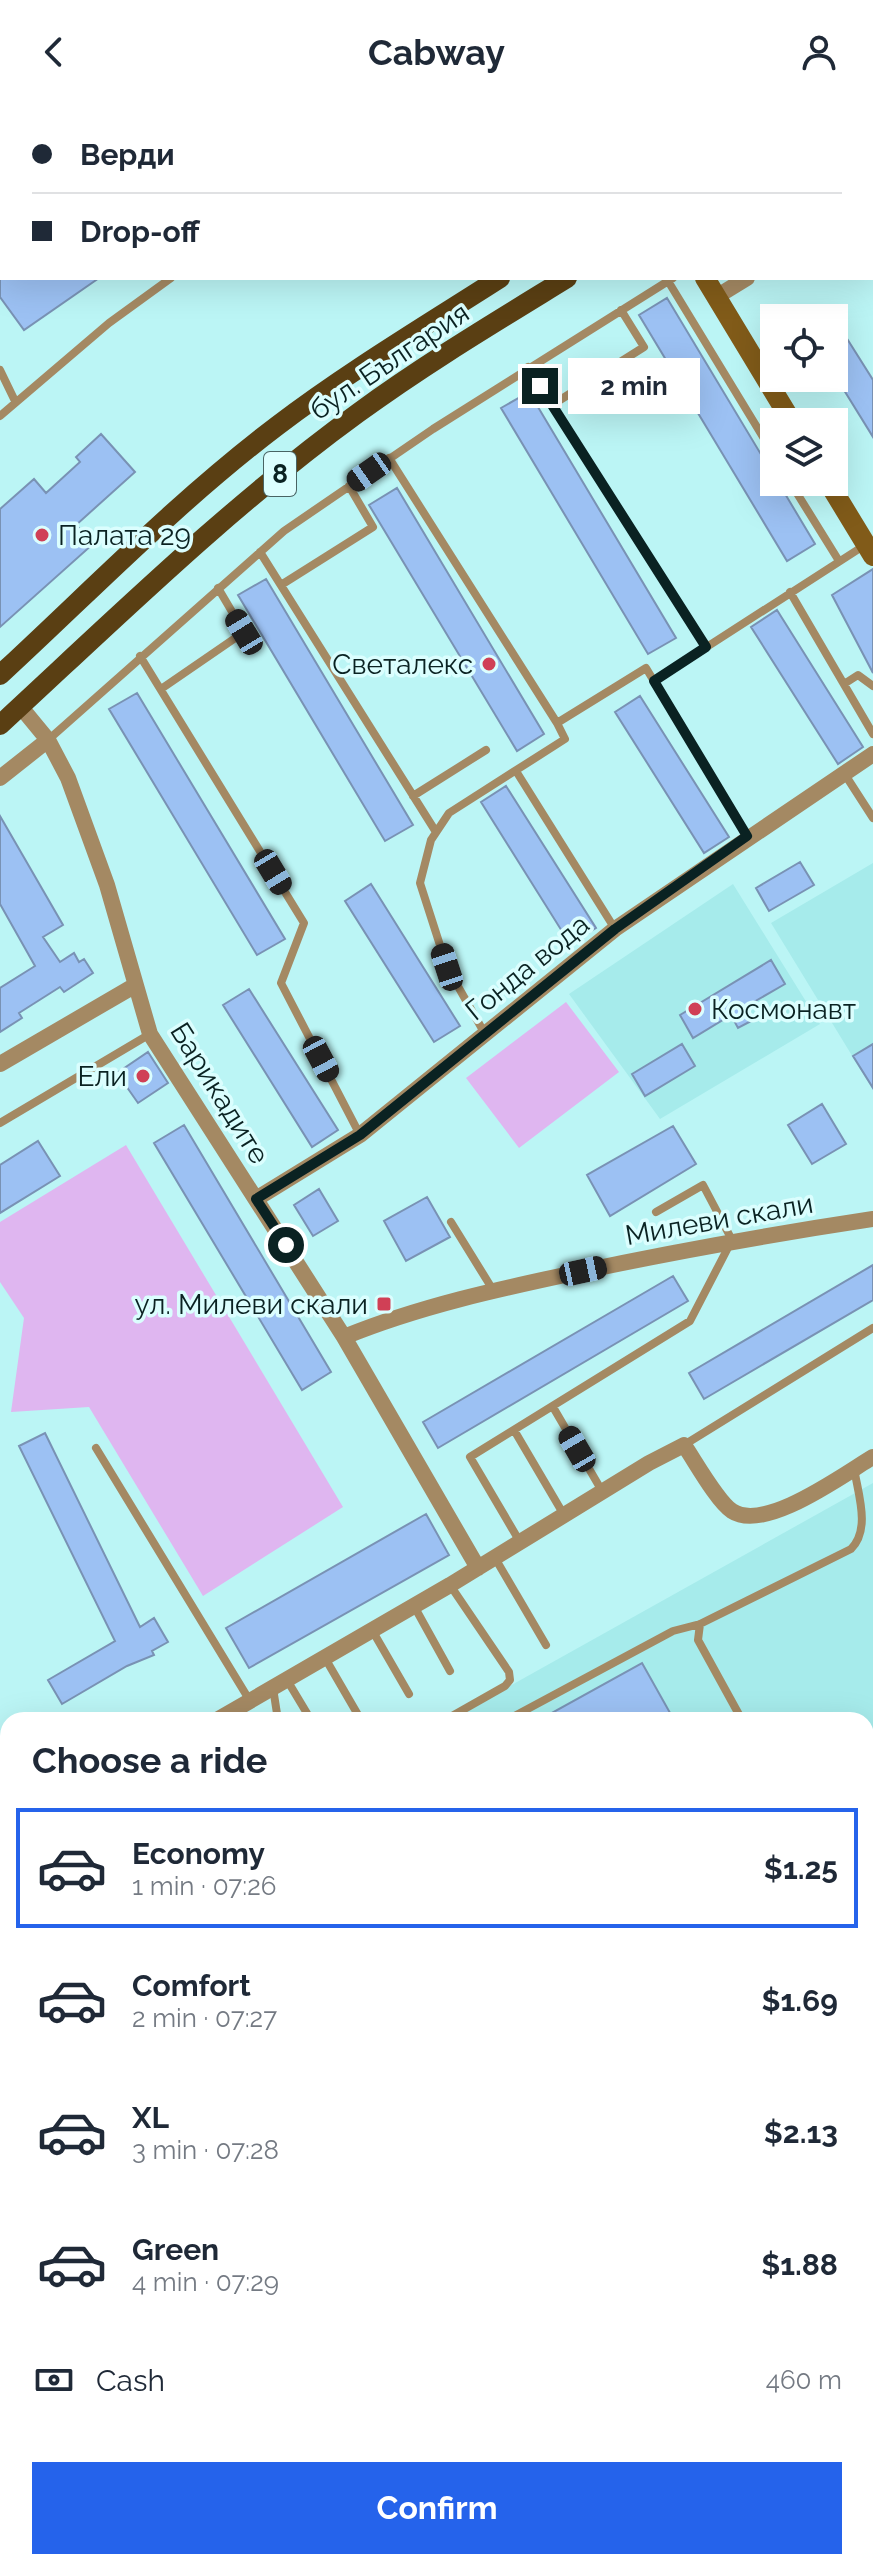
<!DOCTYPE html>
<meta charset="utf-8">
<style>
:root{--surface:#fff;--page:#f2f2f3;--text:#1f2937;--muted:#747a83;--line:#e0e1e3;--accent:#2563eb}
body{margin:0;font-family:Raleway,sans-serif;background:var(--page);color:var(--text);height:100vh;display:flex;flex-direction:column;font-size:30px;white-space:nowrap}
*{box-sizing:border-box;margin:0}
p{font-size:26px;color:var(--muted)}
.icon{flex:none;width:44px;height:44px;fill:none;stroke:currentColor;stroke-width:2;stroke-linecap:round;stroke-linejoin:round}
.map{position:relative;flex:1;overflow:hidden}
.panel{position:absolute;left:0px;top:1608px;width:874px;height:858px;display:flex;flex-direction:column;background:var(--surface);border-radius:24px 24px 0 0;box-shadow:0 8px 32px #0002}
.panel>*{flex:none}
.banner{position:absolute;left:0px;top:0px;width:874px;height:176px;box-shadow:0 8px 32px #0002;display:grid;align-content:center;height:176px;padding:0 32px;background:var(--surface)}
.controls{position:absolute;left:760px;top:200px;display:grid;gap:16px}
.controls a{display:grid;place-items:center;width:88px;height:88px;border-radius:0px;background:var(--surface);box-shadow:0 8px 32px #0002;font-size:40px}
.end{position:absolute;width:36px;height:36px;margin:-18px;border:10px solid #0a2222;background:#fff;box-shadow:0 0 0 4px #fff}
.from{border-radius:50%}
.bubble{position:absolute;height:56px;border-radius:0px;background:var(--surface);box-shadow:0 8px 32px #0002;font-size:26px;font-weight:700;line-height:56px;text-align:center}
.car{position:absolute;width:24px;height:48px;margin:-24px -12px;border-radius:10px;box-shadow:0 0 6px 2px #0007;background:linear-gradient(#222 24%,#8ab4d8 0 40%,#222 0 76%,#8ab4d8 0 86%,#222 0)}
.banner b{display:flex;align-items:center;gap:28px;height:76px;font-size:30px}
.banner b+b{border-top:2px solid var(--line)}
.banner i{width:20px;height:20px;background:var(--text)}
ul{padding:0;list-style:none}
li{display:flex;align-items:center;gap:24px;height:120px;margin:0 16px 12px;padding:0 16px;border:4px solid transparent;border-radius:0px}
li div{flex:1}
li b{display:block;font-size:30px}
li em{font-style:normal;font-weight:700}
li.active{border-color:var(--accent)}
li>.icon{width:72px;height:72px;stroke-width:1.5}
h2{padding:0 32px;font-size:36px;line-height:96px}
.pay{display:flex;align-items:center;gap:20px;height:88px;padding:0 32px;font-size:30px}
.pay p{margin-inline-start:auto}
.button{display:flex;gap:16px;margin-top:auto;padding:16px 32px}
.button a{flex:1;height:92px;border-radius:0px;background:var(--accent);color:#fff;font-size:32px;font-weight:700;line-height:92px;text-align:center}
header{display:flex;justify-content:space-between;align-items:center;height:104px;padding:0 32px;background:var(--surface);font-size:36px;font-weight:700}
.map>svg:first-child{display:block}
.built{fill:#a6ebeb}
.green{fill:#dfb6f0}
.building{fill:#9cc1f3;stroke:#7992b4;stroke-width:2}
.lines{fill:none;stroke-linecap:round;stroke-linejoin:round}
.lane{stroke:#a48963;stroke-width:8}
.street{stroke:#a48963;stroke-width:16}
.secondary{stroke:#815b19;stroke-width:20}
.primary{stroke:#5a3f13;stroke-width:20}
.route{stroke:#0a2222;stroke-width:10}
.poi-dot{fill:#d04056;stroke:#dbfefe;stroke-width:3}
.labels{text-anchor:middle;stroke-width:7;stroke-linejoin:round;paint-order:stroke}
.shield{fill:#dbfefe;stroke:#496464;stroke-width:2}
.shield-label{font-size:26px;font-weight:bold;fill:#0a2222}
.street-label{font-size:28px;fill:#0a2222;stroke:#dbfefe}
.poi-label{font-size:28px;fill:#0a2222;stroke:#dbfefe;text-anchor:end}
</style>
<header><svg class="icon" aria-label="back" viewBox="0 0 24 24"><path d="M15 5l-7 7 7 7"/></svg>Cabway<svg class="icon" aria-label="person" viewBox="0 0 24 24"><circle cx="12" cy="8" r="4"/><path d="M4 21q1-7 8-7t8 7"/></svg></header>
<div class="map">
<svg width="873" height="2465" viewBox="0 0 873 2465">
<rect width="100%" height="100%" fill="#bbf5f5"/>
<!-- built -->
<path class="built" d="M873 759V986L771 819Z
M733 780 820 920 660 1015 569 890Z
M873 1379V2465H0V1867L8 1862V2458H866V1616H449Z"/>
<!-- green -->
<path class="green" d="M566 898 619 968 519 1044 466 974Z
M126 1041 343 1403 203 1492 89 1303 11 1308 24 1214 0 1178V1118Z"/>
<!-- building -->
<path class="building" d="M0 174H99L24 226 0 193Z
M667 194 774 372V378H778L815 440 787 457 639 211Z
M834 214 873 276V333L834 270Z
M529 288 676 534 648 550 501 304Z
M101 330 135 368 76 421 93 440 0 523V405L34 375 46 389 80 358 76 353Z
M397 384 544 630 517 647 369 401Z
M873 465V569L832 491Z
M266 475 413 721 385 737 238 491Z
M777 506 863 643 838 660 751 523Z
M137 589 285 835 257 851 109 605Z
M640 592 729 733 704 749 615 608Z
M506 682 596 824 570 840 481 698Z
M0 712 63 821 43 833 60 858 74 849 79 858 84 855 93 869 64 888 60 883 19 909 22 914 0 928V884L35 862 0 800Z
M800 758 814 781 769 807 756 784Z
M371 780 460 922 434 938 345 797Z
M771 856 785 880 745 903 753 916 738 924 731 911 693 934 680 911Z
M249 885 338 1026 312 1043 223 901Z
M682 940 695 962 645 992 632 970Z
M873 940V984L853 952Z
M148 948 168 979 138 999 117 969Z
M822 1000 846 1040 812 1060 788 1021Z
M184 1021 331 1268 302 1286 154 1039Z
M673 1022 696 1060 610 1112 587 1071Z
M38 1037 60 1072 0 1109V1061Z
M319 1085 338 1117 313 1132 294 1101Z
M427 1093 450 1133 406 1157 384 1117Z
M873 1161V1196L704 1295 689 1269Z
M673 1172 688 1197 438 1344 423 1318Z
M45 1329 140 1523 154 1514 168 1538 152 1547 154 1551 127 1562 62 1600 48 1576 115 1537 19 1342Z
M426 1410 449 1451 249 1564 226 1524Z
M642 1559 674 1616H539Z"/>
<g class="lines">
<!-- lane -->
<path class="lane" d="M89 2 92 0
M297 2V0
M0 63 2 62
M668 177 774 351
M528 263 706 543
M0 266 15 297
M552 301 644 243 621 206
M0 312 109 219 171 174
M389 354 557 619
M790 378 839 457
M260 448 436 728
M281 481 373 423 349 382
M790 488 873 630
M140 552 304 819 281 879 360 1031
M654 577 865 441
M844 580 858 571 873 582
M161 585 244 528 218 484
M48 636 284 427 433 325 673 174
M516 667 615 825
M844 669 873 714
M413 692 486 646
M485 930 447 863 420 779 431 736 449 709 565 635 557 619 646 564 747 732
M0 1019 150 930
M451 1118 493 1186
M553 1303 602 1387
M514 1326 564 1411
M684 1341 873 1224
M96 1344 250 1597
M520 1438 470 1353 690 1217 732 1136 703 1081 656 1108
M495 1454 546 1541
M414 1502 450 1567
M700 1520 698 1536 742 1616
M372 1526 409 1590
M325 1554 361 1616
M287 1576 311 1616
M273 1584 278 1616
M445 1616 505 1582 510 1576 509 1568 450 1481
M507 1616 673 1527 700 1520 851 1445C871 1425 858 1390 854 1364
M0 1819 8 1814
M0 1886 8 1881
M866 2365H873
M866 2434H873
M582 2458V2465"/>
<!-- street -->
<path class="street" d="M872 98 873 97
M716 193 747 174
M20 602 48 636 68 674 107 781 150 930 344 1233 478 1464
M0 674 48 636
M0 960 134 882
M256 1095 360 1031 615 825 873 650
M344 1233C420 1202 499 1185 579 1168 677 1147 774 1130 873 1115
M217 1616 450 1481 649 1359 684 1341C695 1357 717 1397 732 1407 765 1429 844 1370 873 1353
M0 1687 8 1685"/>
<!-- secondary -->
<path class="secondary" d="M705 174 792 318
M828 378 873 452
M866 1825 873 1823
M866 1863 873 1861
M0 2019 8 2020
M0 2057 8 2058"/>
<!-- primary -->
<path class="primary" d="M776 2 779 0
M841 2 844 0
M0 571C91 487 178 397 277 322 348 268 425 222 500 174
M0 621C116 514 230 402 358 309 425 260 497 217 567 174"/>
</g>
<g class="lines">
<!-- route -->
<path class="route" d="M286 1141 256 1095 360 1031 615 825 747 732 654 577 706 543 540 282"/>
</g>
<!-- markers -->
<g class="poi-dot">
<circle cx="42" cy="431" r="8"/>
<circle cx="489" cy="560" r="8"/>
<circle cx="695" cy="905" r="8"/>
<circle cx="143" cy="972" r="8"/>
<rect x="376" y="1192" width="16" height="16" rx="4"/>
</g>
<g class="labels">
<!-- shield labels -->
<rect class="shield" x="264" y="348" width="32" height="44" rx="6"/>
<g class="shield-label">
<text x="280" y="379">8</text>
</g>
<!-- street labels -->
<g class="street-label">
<text transform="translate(389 257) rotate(-34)" y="10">бул. България</text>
<text transform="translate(527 863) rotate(-39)" y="10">Гонда вода</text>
<text transform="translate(220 989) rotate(58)" y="10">Барикадите</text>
<text transform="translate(719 1115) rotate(-10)" y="10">Милеви скали</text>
</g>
<!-- poi labels -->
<g class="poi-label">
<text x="58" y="441" text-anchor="start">Палата 29</text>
<text x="473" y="570">Светалекс</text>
<text x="711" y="915" text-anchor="start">Космонавт</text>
<text x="127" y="982">Ели</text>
<text x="368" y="1210">ул. Милеви скали</text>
</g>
</g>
</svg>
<div class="controls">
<a><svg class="icon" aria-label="locate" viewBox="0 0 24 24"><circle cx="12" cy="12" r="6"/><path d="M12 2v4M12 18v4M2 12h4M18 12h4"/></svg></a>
<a><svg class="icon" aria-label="layers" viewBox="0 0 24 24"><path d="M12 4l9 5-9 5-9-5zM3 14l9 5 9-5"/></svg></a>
</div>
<i class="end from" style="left:286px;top:1141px"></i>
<i class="end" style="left:540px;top:282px"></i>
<div class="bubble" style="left:568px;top:254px;width:132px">2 min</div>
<i class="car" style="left:369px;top:368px;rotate:235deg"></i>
<i class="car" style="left:244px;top:528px;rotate:329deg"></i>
<i class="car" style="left:273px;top:768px;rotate:149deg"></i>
<i class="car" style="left:447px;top:863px;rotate:342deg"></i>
<i class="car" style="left:321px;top:955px;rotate:152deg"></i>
<i class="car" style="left:583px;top:1167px;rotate:78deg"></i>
<i class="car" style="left:577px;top:1345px;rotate:330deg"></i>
<div class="banner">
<b><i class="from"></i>Верди</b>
<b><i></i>Drop-off</b>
</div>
<section class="panel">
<h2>Choose a ride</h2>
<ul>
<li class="active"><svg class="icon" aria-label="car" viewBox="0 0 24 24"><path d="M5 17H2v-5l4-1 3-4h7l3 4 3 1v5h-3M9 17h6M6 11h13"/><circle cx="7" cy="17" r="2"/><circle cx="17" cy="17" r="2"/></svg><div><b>Economy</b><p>1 min · 07:26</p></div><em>$1.25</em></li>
<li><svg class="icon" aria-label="car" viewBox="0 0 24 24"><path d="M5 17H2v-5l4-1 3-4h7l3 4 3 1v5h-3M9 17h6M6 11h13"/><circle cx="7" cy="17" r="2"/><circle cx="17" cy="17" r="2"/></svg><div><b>Comfort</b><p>2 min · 07:27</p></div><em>$1.69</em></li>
<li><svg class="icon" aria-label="car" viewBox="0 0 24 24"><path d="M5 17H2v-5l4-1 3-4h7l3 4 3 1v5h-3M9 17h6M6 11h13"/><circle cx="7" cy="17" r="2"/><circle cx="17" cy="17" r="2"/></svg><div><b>XL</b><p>3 min · 07:28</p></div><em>$2.13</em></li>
<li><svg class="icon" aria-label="car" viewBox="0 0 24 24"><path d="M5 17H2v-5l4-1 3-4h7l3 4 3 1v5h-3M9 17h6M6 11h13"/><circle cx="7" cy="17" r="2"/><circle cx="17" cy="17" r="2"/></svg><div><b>Green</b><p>4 min · 07:29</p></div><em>$1.88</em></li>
</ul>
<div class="pay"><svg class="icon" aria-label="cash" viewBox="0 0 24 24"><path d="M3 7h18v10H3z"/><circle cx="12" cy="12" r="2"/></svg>Cash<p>460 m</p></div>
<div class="button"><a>Confirm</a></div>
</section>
</div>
